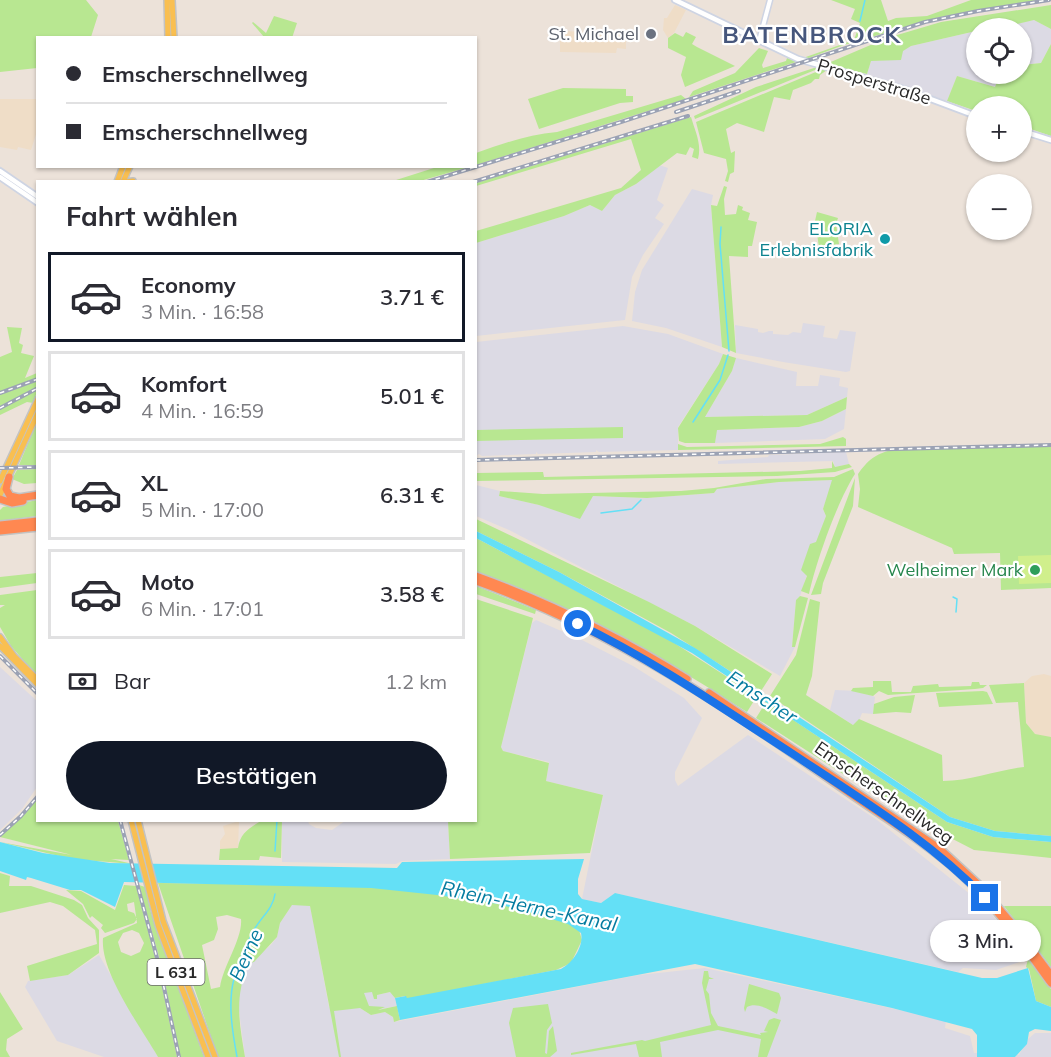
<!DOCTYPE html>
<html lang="de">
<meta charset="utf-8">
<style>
:root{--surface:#fff;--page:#f7f7f7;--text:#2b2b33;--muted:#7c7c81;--line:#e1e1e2;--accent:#111827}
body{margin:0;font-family:Mulish,sans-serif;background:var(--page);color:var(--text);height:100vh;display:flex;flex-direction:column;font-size:22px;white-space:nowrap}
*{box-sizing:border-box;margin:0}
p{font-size:20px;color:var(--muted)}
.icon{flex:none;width:33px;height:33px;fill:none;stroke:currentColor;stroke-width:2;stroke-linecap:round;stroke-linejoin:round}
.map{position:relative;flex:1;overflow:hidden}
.sheet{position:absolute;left:36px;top:180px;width:441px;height:642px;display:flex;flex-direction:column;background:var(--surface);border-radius:0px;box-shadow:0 2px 4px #0004}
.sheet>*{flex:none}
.banner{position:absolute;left:36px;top:36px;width:441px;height:132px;border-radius:0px;box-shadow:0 2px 4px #0004;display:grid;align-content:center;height:132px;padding:0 30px;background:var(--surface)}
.tools{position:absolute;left:966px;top:18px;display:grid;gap:12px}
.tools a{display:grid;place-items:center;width:66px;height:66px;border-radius:50%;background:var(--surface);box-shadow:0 2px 4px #0004;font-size:30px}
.end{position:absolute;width:27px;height:27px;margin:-14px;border:8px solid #1a73e8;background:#fff;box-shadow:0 0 0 3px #fff}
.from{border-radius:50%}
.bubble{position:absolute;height:42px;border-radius:21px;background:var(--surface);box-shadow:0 2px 4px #0004;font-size:20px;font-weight:600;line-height:42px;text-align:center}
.banner b{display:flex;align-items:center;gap:21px;height:57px;font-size:22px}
.banner b+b{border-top:2px solid var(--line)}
.banner i{width:15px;height:15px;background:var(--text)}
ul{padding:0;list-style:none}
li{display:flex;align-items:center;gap:18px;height:90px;margin:0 12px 9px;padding:0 18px;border:3px solid var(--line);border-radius:0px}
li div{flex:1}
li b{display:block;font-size:22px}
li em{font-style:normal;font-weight:600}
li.active{border-color:var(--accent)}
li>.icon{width:54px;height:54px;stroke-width:1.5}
h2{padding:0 30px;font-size:27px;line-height:72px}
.pay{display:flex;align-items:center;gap:15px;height:66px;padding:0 30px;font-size:22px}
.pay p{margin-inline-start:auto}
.action{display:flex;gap:12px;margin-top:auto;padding:12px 30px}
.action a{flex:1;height:69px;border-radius:36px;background:var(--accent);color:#fff;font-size:24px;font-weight:600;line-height:69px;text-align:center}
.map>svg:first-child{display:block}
.industrial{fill:#dcdae4}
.education{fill:#efddc7}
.green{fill:#b8e791;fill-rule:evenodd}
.pitch{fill:#d0ef8c}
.water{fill:#64e0f6}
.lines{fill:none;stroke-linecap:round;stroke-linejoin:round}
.stream{stroke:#64e0f6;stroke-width:1.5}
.tertiary-casing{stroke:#ced4e3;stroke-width:7}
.secondary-casing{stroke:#ced4e3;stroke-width:8}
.primary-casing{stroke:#c3c3c3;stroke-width:8}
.motorway-casing{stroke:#c3c3c3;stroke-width:10}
.tertiary{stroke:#fff;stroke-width:4}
.secondary{stroke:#fff;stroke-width:4.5}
.primary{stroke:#f9bf51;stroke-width:5}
.motorway{stroke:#ff8851;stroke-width:7}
.rail-casing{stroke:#9ba2b4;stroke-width:4}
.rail{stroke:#fff;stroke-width:1.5;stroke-dasharray:4.5;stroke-linecap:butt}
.route{stroke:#1a73e8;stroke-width:8}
.worship-dot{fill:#6b7280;stroke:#fff;stroke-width:2}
.culture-dot{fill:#0f9aa8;stroke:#fff;stroke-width:2}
.leisure-dot{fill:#2e9e5b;stroke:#fff;stroke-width:2}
.labels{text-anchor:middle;stroke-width:4.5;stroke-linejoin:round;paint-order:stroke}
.shield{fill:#fff;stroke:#686868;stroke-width:1.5}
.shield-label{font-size:16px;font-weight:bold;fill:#282828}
.worship-label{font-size:18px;fill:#5b616d;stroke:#fff;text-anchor:end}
.street-label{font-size:18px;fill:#282828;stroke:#fff}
.culture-label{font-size:18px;fill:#0d838f;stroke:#fff;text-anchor:end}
.leisure-label{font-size:18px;fill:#27864d;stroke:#fff;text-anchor:end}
.water-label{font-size:20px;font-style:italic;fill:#057ca0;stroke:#fff}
.district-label{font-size:24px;font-weight:bold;letter-spacing:1.5px;fill:#46567c;stroke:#fff}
</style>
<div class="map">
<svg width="1051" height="1057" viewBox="0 0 1051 1057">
<rect width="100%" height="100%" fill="#ece2d9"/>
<!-- industrial -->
<path class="industrial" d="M1034 20 1051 29V44L1041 63 1022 65V28H991Z
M976 31V74H1000L995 87 957 76 947 101 867 74 871 61 885 60 911 46Z
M659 165 668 168 657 200 664 205 655 218 664 224 643 255 632 277 625 320 476 336V243L564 216 590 205 602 211 615 195 636 184Z
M692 189 713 195 711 205 722 347 666 328 632 321 635 292 642 270Z
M803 323 825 326 823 337 837 339 840 330 856 332 850 371 846 372 783 362 736 353 735 325 758 329V332L763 333 769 331H773V334L788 335 793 332 801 333Z
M623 326 668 334 723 354 719 364 678 427V450L599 452 596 450V452L538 454 536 452V454L482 456 479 454 476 456V342Z
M736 358 797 372 796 386H818L820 375 840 378 839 386 848 388 847 397 807 415 705 417 732 371Z
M846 409 844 429 825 439 715 443 716 430 799 427 822 421Z
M846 452 849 464 835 467 833 461 718 464V461L768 457 769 455Z
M833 480 823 509 826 516 800 596 796 600 792 647H795L780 676 695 626 509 530 476 516V485L500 491 499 496 539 505 592 496 647 498 714 493 717 489 779 482Z
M536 620 582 640 633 666 684 698 702 718 675 772V780L678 786 748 735 877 820 985 906 1028 959 996 970 963 968 958 972 615 893 601 903 582 899 603 795 546 781 549 762 503 751 501 747 532 623Z
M0 667 38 702 37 787 22 809 0 830Z
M835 690 858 691 875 697 873 714 862 713 858 723 853 725 830 710Z
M282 821H308L309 824 316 828 332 830 345 821H448L450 859 402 861 396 864 282 862Z
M298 904 310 905 329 1007 360 1008 371 1015 385 1012 393 1017 394 1022 639 975 705 968 946 1020 945 1028 970 1036 974 1053H978L977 1057H245L238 1003 241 981 249 963 271 945 277 937 280 923 292 905Z
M99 955 158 1057H104L57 1041 25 987 28 981 68 975Z
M375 987 377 995 390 992 394 995 397 1006 370 1011 362 1005 358 990Z
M1035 1033H1051V1057H1016V1054L1019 1055 1028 1039Z"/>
<!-- education -->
<path class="education" d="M675 5 686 10 674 33 668 38 663 30 664 18H667Z
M560 31 626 33V49L617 48 616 53 560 52Z
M0 99H37V131L31 150 18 147 17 150 0 147Z
M1044 674 1051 676V737L1047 738 1035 734 1026 723 1024 683 1032 676Z
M239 821 238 849H220V841L225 834 223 826Z"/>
<!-- green -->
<path class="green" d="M0 0H86L98 15 91 37 38 38 37 68 0 72Z
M831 0H881L888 21 896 18 927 16 971 0H1038L940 17 844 45 806 59 803 58 854 40 860 23 851 19 855 9Z
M1051 5V29L1034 20 1009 26 976 28V31L911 46 903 51 901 60 871 61 867 74 826 64 887 38 941 22Z
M274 16 297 23 292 38 264 37 252 23 253 22 266 33Z
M686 32 696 37 692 44 697 47 735 66 685 87 681 75 686 57 668 48V38L675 33 683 37Z
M1051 44V136L1022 126V106H976V111L947 101 957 76 995 87 1000 74H1022V65L1041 63Z
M759 48 768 51 762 65 763 68 786 61 787 58 799 61 689 97 693 91 735 73Z
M817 67 820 68 695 119 694 116 756 87Z
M823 69 827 70 820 75 819 79H815L811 83 793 90 790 100 774 97 764 132 737 123 726 129 731 153 735 151 734 172 730 174 728 182 725 181 728 171 726 159 704 153 696 122Z
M563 88 626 89V96H633V102L620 103 539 129 528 99Z
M681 95 686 99 476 165V153C502 144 529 134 557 132Z
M691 117C695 131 702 144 698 159L692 157 694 149 690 147 686 155 677 153 636 184 615 195 602 211 590 205 564 216 476 243V231L621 188 641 170 631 139 476 186V183Z
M437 167H469L420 181H393Z
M724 186 727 187 724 199 725 215 736 214 738 205 743 207 742 210 750 213 748 220 757 222 752 246H748V257L729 256 736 353 722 347 711 205 717 206Z
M817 212 838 218 836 224 839 244 819 247 815 221Z
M7 327 22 328 19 343 23 345 21 353 34 356 25 378 37 373V392L33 403 27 402 0 415V357L12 352Z
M723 354 736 358 732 371 705 417 807 415 847 397 846 409 822 421 799 427 717 430 715 443H685L679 441 678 428 719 364Z
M37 422V465H19Z
M623 427V438L476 441V430Z
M843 437 846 439V446L678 450V444L687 447 820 444Z
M1051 446V588L1001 590 1000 553 954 554 952 548 858 507 860 489 858 474C868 460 875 454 892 450Z
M832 461 835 467 849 464 852 467 835 472 777 476 476 481V473L543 472 544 477 800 471 832 468Z
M37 469V483L24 484 12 479 17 470Z
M853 469 855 474C837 502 816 562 809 594L801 591 807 576 801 570 810 544 816 542 826 516 823 509 832 480 779 482 717 489 714 493 647 498 593 496 580 519 539 505 499 496 500 491 543 494 681 491 714 488 766 479 834 477Z
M855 478 853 506 823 583 821 594 811 595Z
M37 500V516L0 521V510L3 507Z
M476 519 649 602 695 626 772 674 761 691 671 633 559 572 476 531Z
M476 538 668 639 757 696 747 712C661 657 573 604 476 572Z
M37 573V583L0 588V577Z
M476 586 536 610 535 614 476 594Z
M37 590V676L11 646 0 627V608L5 605H0V595Z
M800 596 808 598 795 647H792L796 600Z
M476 599 533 618 501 747 503 751 549 763 546 781 603 795 590 853 450 859 448 821 476 820Z
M810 599 820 602 812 676 806 695 853 725 859 719 942 755 943 781C971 781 997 770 1024 767L1018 702 996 703 989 685 1024 683 1026 723 1035 734 1051 737V836L995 831 950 817 770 696 796 655Z
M873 681H891L892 692H911L913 686 938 684 939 687 971 686 972 682H979L980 685H987L983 688 975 689 888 695 879 691 873 696 851 691 853 688 873 687Z
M983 691 987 692 993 704 939 707 936 693Z
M915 695 911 713 896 712 873 714 874 704 894 697Z
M766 702 947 822 993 837 1051 842V858L974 850 910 817 756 718Z
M37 798 38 820 118 821 129 860 111 859 133 864 72 859 0 842 72 855 0 837Z
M263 820 282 821 281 858 260 856 259 860H219L220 849 238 848C240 833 250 827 263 820Z
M0 873 10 876 9 886H31L74 900 82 905 88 918 99 930V953L68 975 30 981 27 966 97 944 95 930 63 906 50 902 0 913Z
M158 883C282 885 421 877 541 915 553 919 569 922 579 930L582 940 571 963 556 970 406 999 405 996 395 998 390 992 377 995V999H374L372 992 364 993 369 1006 385 1007 378 1010 397 1006 400 1020 394 1022 393 1017 385 1012 371 1015 360 1008 334 1011 341 1057H339L310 906 292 905 280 923 277 937 254 962 249 963C234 997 239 1021 245 1057H218ZM227 915 241 919C243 938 223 966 220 987L211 989 202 945 214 940 218 929 216 917Z
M124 885 136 886 158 968 177 1057H158C140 1026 100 972 103 938L137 923 134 902 127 904 128 911 134 913 137 919 134 923 105 933 101 928 103 925 92 916 90 918 83 904 66 890 81 891 115 910ZM132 930 139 933 144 943 140 952 131 956 121 952 118 942 123 933Z
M139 885 145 887 151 913 204 1057H180L162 968Z
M1004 906H1051V967Z
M1028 959 1051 989V1007L1036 1001 1029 969 1026 967Z
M704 971H708L709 977 714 979H709L706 990 709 994 711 1013 718 1026 761 1035 760 1033 768 1032 764 1031 769 1020 774 1018 781 1020 767 1057H758L761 1039 718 1030 660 1042 662 1057H639L636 1044 571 1055V1053L642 1040 645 1041 711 1025 702 983Z
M749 984 779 993 781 998 777 1014C769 1009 756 1002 747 1007L745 1012 744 1008Z
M0 992 23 1029 7 1039 6 1050 10 1057H0Z
M548 1004 552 1023 547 1030 545 1053 547 1054 549 1031 553 1026 557 1051 550 1057H516L509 1023 513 1008Z"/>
<!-- pitch -->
<path class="pitch" d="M1051 555V583L1019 584 1018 556Z"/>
<!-- water -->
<path class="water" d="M476 531 559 572 695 648 950 817 995 831 1051 836V842L993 837 947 822 692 653 476 538Z
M0 842 43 853 110 863 397 868 402 862 584 859 578 879V894L582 899 601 903 615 893 982 978H997L1028 968 1036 1001 1051 1007V1031L1035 1029 1029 1032 1027 1044 1015 1057H977V1035L972 1029 892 1008 695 964 400 1020 395 998 406 996 407 998 561 969C573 963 584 946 581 933L568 924 532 913 498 904 437 895 371 888 124 882 115 907 81 890H70L31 878 27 877 26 880 0 871Z"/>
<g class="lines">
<!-- stream -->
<path class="stream" d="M860 21 865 0
M721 227 720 244 729 351
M693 422 720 380 728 355
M601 513 632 509 641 500
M953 597 957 599 956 612
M275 851 277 820
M237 1057C227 1002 227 980 254 930 261 917 273 909 275 894"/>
<defs>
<path id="tertiary" d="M759 41 770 0"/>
<path id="secondary" d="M675 0 798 59 904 89 976 116
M1022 131 1051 140
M0 171 38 197
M0 177 38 203"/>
<path id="primary" d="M167 0 168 38
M172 0 174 38
M117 182 123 166
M123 182 130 166
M126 182 133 181
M0 481 38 399
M0 495 38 413
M0 637 14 656 38 680
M0 646 38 685
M131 820 158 925 208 1057
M138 820 163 921 215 1057"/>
<path id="motorway" d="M9 477 6 489 10 496 19 498 38 495
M0 499 12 503 23 501
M0 525 38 521
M0 531 38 527
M476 576C550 603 620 637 687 679
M476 581C610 629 729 708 845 790 885 818 926 842 962 875 997 907 1024 946 1051 983
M709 693 940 849 979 885 1013 925
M1027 943 1051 975"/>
</defs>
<!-- tertiary casing -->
<use href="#tertiary" class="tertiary-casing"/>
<!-- secondary casing -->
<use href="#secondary" class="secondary-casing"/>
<!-- primary casing -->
<use href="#primary" class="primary-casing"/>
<!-- motorway casing -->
<use href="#motorway" class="motorway-casing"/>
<!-- tertiary -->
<use href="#tertiary" class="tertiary"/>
<!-- secondary -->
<use href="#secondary" class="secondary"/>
<!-- primary -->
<use href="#primary" class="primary"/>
<!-- motorway -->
<use href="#motorway" class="motorway"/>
<defs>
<path id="rail" d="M676 112 739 91
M427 182 621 122 925 22 978 11 1049 0
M473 182 688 116
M0 393 38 379
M0 408 38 388
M476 460 1051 445
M0 468 38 467
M0 656 38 694
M120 820 160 969 179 1057
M0 835 21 816 38 796"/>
</defs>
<!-- rail casing -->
<use href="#rail" class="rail-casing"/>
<!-- rail -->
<use href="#rail" class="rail"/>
</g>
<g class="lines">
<!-- route -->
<path class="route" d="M578 624C655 661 725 710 796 756 862 800 930 841 985 898"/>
</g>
<!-- markers -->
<circle class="worship-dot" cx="651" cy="34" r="6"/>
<circle class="culture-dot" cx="885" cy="239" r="6"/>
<circle class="leisure-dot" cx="1035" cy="570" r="6"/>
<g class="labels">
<!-- shield labels -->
<rect class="shield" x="147.5" y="959" width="57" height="26" rx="4.5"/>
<g class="shield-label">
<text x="176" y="978">L 631</text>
</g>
<!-- worship labels -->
<g class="worship-label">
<text x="639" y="40">St. Michael</text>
</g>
<!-- street labels -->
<g class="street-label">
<text transform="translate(874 82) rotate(17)" y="6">Prosperstraße</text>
<text transform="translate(884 793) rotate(35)" y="6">Emscherschnellweg</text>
</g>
<!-- culture labels -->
<g class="culture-label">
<text x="873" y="235">ELORIA<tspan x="873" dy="21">Erlebnisfabrik</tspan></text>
</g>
<!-- leisure labels -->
<g class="leisure-label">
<text x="1023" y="576">Welheimer Mark</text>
</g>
<!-- water labels -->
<g class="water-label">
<text transform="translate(762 697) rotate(33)" y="7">Emscher</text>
<text transform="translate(529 906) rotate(12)" y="7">Rhein-Herne-Kanal</text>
<text transform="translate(246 955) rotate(-66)" y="7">Berne</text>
</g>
<!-- district labels -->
<g class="district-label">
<text x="812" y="43">BATENBROCK</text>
</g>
</g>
</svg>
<div class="tools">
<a><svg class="icon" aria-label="locate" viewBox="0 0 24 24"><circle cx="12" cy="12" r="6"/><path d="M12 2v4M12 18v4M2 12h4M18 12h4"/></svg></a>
<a>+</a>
<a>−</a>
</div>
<i class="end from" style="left:578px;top:624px"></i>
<i class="end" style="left:985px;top:898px"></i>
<div class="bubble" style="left:930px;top:920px;width:111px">3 Min.</div>
<div class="banner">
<b><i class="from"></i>Emscherschnellweg</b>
<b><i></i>Emscherschnellweg</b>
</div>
<section class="sheet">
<h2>Fahrt wählen</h2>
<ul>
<li class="active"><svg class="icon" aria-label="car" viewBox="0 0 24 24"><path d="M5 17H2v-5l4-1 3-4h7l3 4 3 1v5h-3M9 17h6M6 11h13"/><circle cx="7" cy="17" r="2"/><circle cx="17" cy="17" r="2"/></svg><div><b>Economy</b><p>3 Min. · 16:58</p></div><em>3.71 €</em></li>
<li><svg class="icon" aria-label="car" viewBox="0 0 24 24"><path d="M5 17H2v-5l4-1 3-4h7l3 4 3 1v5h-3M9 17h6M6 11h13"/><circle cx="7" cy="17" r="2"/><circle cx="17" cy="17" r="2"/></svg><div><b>Komfort</b><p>4 Min. · 16:59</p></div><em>5.01 €</em></li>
<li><svg class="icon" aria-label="car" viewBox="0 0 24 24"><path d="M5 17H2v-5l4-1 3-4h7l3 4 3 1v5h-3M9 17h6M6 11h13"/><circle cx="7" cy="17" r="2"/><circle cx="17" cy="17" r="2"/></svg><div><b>XL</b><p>5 Min. · 17:00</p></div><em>6.31 €</em></li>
<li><svg class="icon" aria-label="car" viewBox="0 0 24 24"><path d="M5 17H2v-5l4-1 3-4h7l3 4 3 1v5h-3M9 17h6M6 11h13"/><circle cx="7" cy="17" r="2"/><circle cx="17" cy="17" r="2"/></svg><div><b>Moto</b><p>6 Min. · 17:01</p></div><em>3.58 €</em></li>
</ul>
<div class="pay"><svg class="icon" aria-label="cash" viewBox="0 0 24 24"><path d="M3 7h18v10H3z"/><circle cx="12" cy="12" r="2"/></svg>Bar<p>1.2 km</p></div>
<div class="action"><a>Bestätigen</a></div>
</section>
</div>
